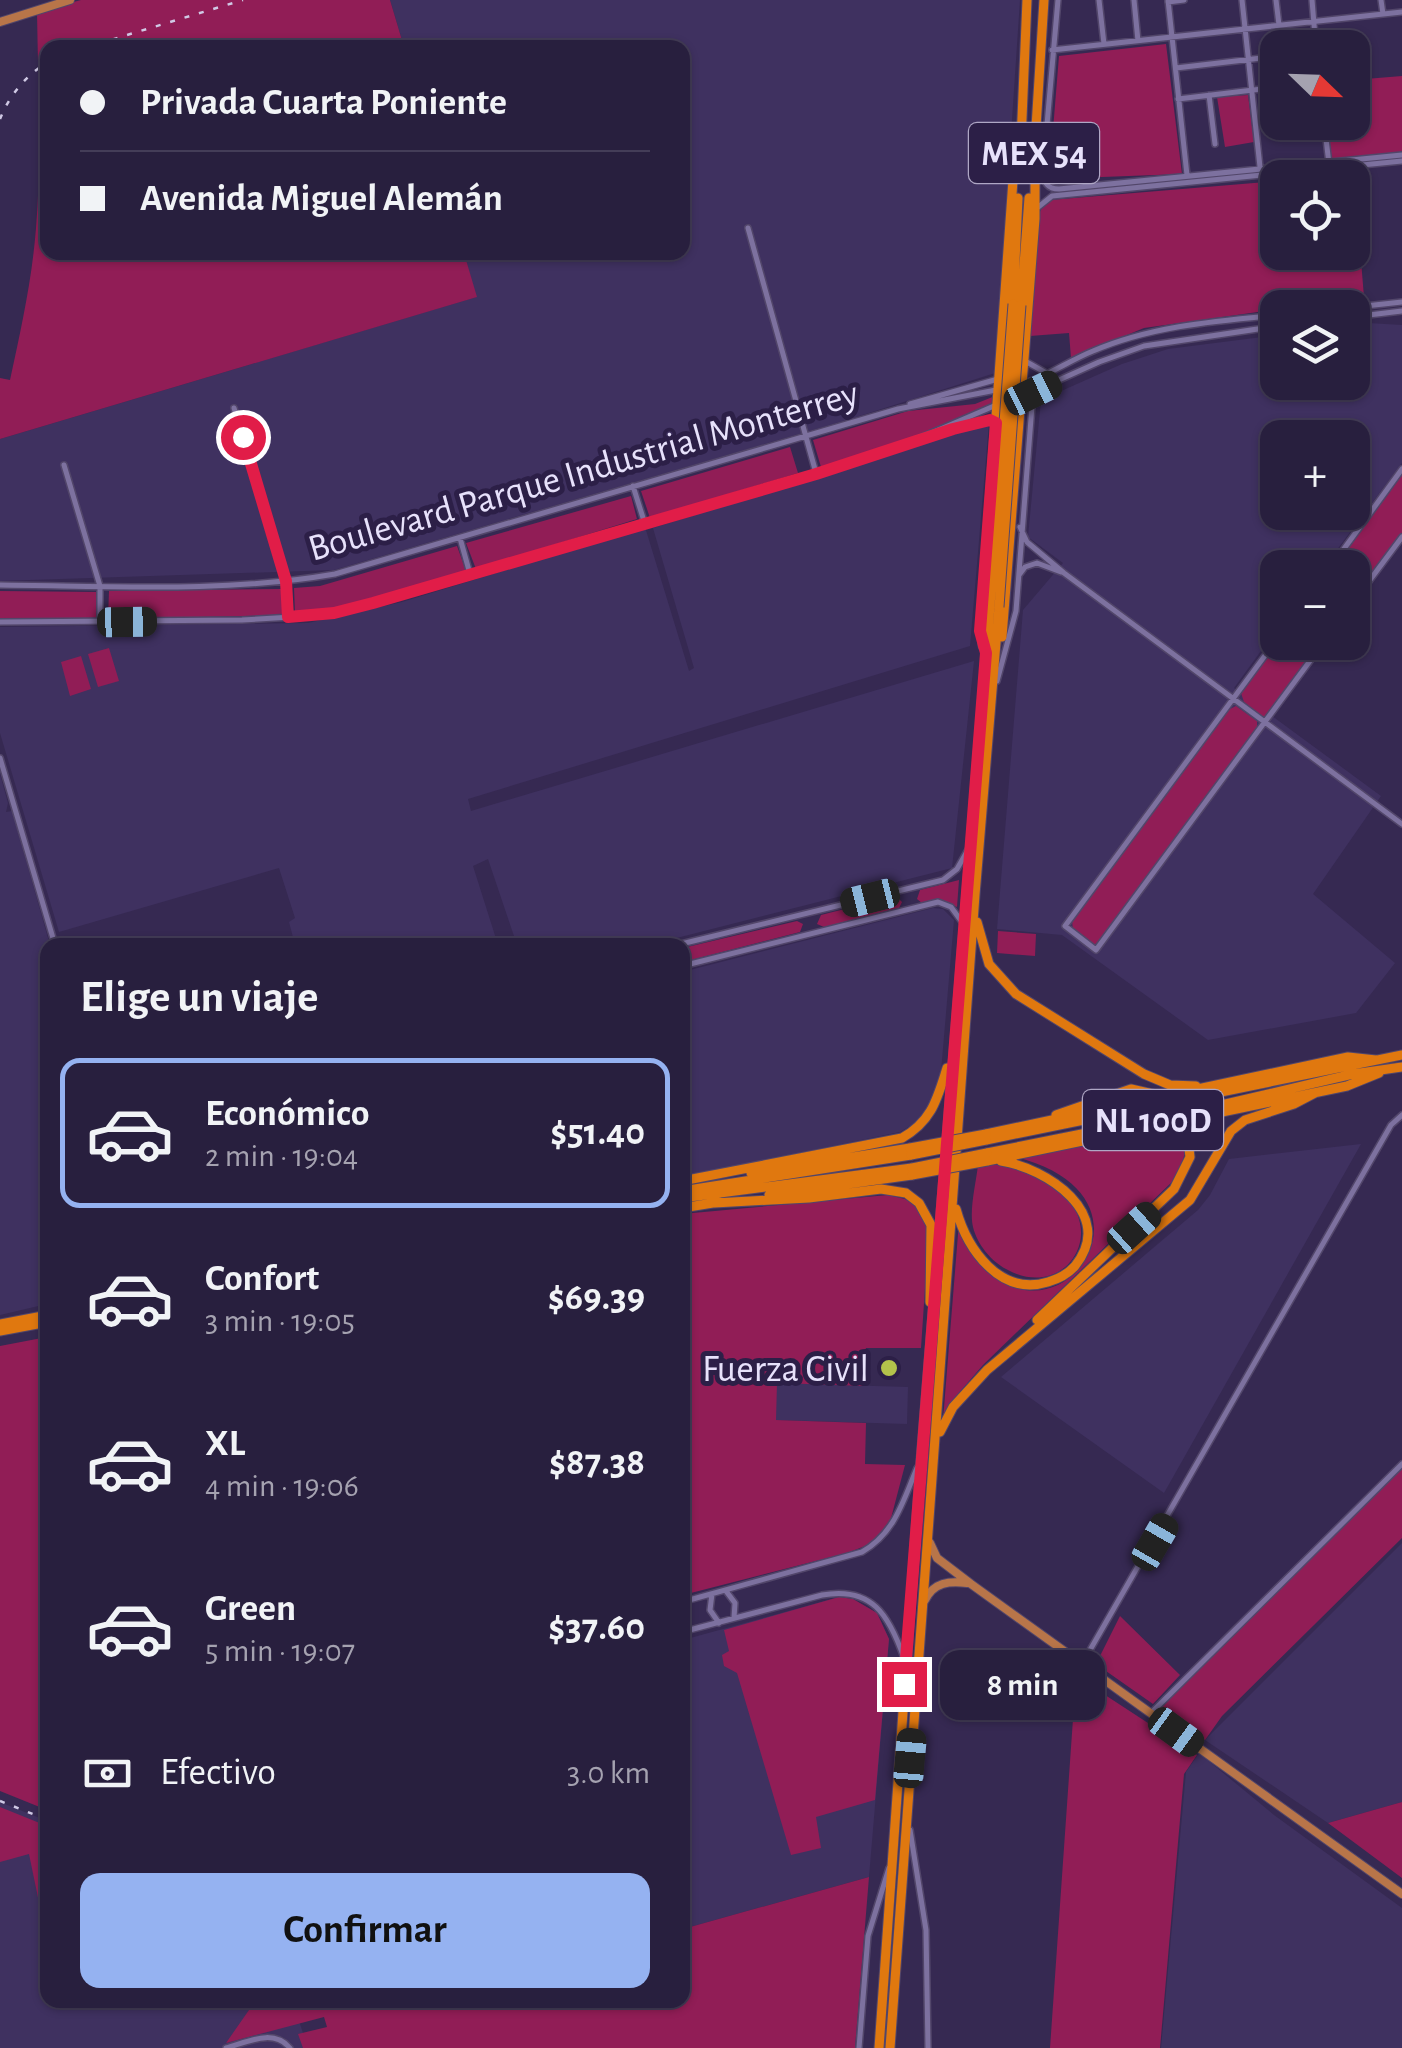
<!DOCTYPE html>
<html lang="es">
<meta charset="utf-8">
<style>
:root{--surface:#281f3e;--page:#302745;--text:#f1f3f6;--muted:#a5a2b0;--line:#443d58;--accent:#95b2f1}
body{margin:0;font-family:"Alegreya Sans",sans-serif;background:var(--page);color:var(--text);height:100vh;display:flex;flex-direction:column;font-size:38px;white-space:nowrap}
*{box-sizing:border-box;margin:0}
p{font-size:32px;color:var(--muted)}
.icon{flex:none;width:55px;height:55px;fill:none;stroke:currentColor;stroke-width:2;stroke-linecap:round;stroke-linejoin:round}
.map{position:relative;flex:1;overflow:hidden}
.sheet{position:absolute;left:40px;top:938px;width:650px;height:1070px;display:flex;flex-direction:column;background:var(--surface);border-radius:20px;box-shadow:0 2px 8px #0004,0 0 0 2px var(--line)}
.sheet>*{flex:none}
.hud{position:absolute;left:40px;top:40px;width:650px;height:220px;border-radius:20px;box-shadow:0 2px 8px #0004,0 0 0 2px var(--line);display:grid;align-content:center;height:220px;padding:0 40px;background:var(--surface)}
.needle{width:65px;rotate:113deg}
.fabs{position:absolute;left:1260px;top:30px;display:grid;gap:20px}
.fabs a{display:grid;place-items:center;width:110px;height:110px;border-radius:20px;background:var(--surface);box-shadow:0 2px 8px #0004,0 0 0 2px var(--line);font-size:50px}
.end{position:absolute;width:45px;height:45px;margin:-22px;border:12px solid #e11d48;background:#fff;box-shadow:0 0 0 5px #fff}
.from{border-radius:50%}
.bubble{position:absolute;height:70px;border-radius:20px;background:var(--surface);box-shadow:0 2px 8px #0004,0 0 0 2px var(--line);font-size:32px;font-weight:600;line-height:70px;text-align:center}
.car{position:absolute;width:30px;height:60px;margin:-30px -15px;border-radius:12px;box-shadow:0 0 8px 2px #0007;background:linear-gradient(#222 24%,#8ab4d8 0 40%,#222 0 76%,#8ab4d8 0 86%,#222 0)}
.hud b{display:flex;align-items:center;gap:35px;height:95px;font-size:38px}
.hud b+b{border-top:2px solid var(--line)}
.hud i{width:25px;height:25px;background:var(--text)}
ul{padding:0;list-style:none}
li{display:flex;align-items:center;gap:30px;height:150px;margin:0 20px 15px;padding:0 20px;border:5px solid transparent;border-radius:20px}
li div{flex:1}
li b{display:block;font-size:38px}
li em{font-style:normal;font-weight:600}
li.active{border-color:var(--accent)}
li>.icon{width:90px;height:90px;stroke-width:1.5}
h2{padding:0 40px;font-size:45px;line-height:120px}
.pay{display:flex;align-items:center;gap:25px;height:110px;padding:0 40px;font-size:38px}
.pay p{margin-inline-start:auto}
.primary-button{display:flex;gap:20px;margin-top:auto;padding:20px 40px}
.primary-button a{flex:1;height:115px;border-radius:20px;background:var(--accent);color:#111;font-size:40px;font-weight:600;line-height:115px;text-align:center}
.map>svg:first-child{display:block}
.built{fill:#3f3160;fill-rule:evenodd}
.green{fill:#911d56}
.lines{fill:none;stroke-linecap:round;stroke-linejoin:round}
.minor-casing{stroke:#52466a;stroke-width:8}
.major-casing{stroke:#52466a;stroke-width:10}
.highway-casing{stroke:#52466a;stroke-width:11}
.minor{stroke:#7d719f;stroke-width:5}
.major{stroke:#b87549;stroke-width:8}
.highway{stroke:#e0780f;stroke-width:9}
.rail{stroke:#d0c9e5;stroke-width:2.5;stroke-dasharray:5 10;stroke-linecap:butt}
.highway-bridge-casing{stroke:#52466a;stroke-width:11;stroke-linecap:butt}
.highway-bridge{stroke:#e0780f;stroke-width:9}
.route{stroke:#e11d48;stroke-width:12}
.poi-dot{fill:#b3c24b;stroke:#2c1f47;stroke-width:4}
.labels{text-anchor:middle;stroke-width:10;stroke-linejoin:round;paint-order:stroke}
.shield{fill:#2c1f47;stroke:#afa7c5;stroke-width:2.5}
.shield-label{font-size:35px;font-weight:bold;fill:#e7e1fb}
.street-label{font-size:38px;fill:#e7e1fb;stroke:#2c1f47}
.poi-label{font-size:38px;fill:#e7e1fb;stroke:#2c1f47;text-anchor:end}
</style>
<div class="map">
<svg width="1402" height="2048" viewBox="0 0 1402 2048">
<rect width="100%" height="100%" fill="#362952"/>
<!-- built -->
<path class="built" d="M390 0H1020L995 373 847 420 334 570 0 581V439L476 297 464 253 682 252V48L404 47Z
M1368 323 1402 325V463L1324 567 1278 568 1277 629 1234 688 1381 796 1313 894 1395 963 1356 1013 1208 1040 1062 935 997 929 1023 610 1063 563 1028 537 1041 400 1122 364 1168 349 1277 335 1278 382H1352L1353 325ZM1278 438H1352V512H1278Z
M989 423 970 646 468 799 471 811 974 661 952 868 649 945H517L488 859 473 866 498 945H295L289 922 295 918 279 868 59 932 0 733V627L308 623 402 602 645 527 689 671 694 668 653 528Z
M0 774 8 803 6 812 12 811 50 945H48L47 1304 0 1315Z
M933 908 943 909 954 920 940 1083 923 1118 900 1132 683 1177 682 972Z
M1361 1144 1164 1493 1001 1377 1198 1210 1210 1195 1229 1159Z
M776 1383 908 1387 907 1424 776 1420Z
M1402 1543V1802L1328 1823 1205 1740Z
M839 1597 853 1599 877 1613 889 1639 869 1877 683 1929V1640Z
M1199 1753 1274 1815 1402 1908V2048H1161L1186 1772Z
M0 1802 47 1821 48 2000H292L308 2048H0Z"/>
<!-- green -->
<path class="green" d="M81 0H390L404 47 48 48V252L464 253 477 297 0 439V378L10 380C21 329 32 280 36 228 42 157 38 84 37 12Z
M1166 44 1182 174 1049 179 1059 56Z
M1402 76V154L1332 161 1327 123 1352 122 1353 80Z
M1248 95 1254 142 1225 147 1217 97Z
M1354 175 1364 297 1144 328 1071 358 1069 333 1030 336 1039 214 1043 205 1050 200 1277 181 1278 252H1352V178L1325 177Z
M995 396V402L903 442 821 467 813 440 908 411 975 404Z
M790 447 798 473 650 518 641 491Z
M1402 475V534L1353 600 1352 568H1334Z
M631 496 637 519 476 569 466 543Z
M457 546 466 571 359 604 295 613 294 588 320 586Z
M283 589 284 615 108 619 109 591Z
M0 591 98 592 97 618H0Z
M1278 643H1321L1264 718 1244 702 1241 693Z
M109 648 119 681 98 687 88 654Z
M81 656 91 689 70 696 61 662Z
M1236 706 1257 721V727L1098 943 1092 945 1073 930 1072 920 1226 711Z
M959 880 957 907 942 900 922 903 917 899 920 890Z
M896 896 902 902 899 908 824 927 817 924 821 915Z
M797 921 803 924 800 932 683 962V948Z
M998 931 1036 934 1035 956 997 953Z
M1179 1125C1188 1147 1186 1160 1174 1180L983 1365 951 1402 943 1420 959 1222C1026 1390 1191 1202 1016 1157Z
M992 1164C1134 1185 1081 1311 1006 1269 991 1261 977 1244 973 1227 969 1210 976 1183 978 1165Z
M888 1195 905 1199 919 1208 929 1229 921 1348H866L865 1386 777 1383 776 1420 866 1423 865 1464 905 1465 890 1522 873 1543 847 1553 683 1595 682 1214Z
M47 1337H48L47 1810 0 1791V1346Z
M1402 1466V1538L1222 1716 1205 1740 1161 1709 1189 1675Z
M839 1597 853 1599 877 1613 889 1639 875 1800 816 1817 821 1848 791 1855 737 1673 724 1666 722 1655 729 1651 724 1630Z
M1120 1616 1180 1675 1153 1704 1096 1664Z
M1076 1676 1197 1755 1184 1774 1160 2048H1050Z
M1402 1802V1878L1328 1823Z
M0 1807 47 1826V1941L29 1854 0 1862Z
M869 1877 855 2048H303L298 2034 327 2027 324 2017 226 2043 256 2000H682L683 1929Z"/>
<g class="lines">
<defs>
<path id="minor" d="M1058 0 1043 170C1043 181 1046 189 1059 189L1402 155
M1099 0 1104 44
M1134 0 1138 41
M1168 0 1187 175
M1242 0 1260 167
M1276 0 1279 25
M1312 0 1316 48
M1381 0 1383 14
M1168 2 1184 0
M1052 50 1402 12
M1176 68 1278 56
M1209 95 1215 144
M1178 99 1278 87
M1289 122 1290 134
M1324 122 1329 164
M1037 208 1052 196 1402 161
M748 228 816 473
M1347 308 1402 302
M1352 317 1402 311
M1025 361 1048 374
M1021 384C1047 377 1068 361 1093 351 1151 326 1215 321 1278 315
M1019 398 1099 362 1144 346 1278 326
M910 404 998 379
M234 408 286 581 289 617
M944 431 989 420 996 423
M64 465 100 586V621
M633 486 644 521
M1020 527 1027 542 1064 573 1402 824
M460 538 470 574
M1330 568 1402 469
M1019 575 1025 567 1037 563 1061 572
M0 585C110 586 226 593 335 574L898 409 996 390
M1352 604 1402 537
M0 622 242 620 309 616 346 610 887 452 994 406
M1278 638 1065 926 1096 950 1324 642
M997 681 1016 611 1033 393
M0 758 55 945
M677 945 943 880 957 869 969 848
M682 966 938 902 951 907 962 922
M726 1591 735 1603 734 1618
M712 1594 710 1610 719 1623
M682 1602 862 1552C895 1533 903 1501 917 1468
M682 1632 822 1595C872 1586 889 1615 904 1658
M1082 1664 1391 1125 1402 1115
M1151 1713 1402 1464
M910 1830 926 1930 928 2048
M226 2048C248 2042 273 2028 290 2048
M859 2048 868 1936 889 1868"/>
<path id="major" d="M0 22 70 0
M930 1543 937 1558 971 1584 1402 1894
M925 1600C934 1582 949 1581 967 1583"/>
<path id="highway" d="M1021 142 1027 0
M1035 143 1044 0
M1013 304 1018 198
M1021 305 1029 198
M1002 637 1035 219V139
M983 646 981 626 1014 166 1021 138
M977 922 989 964 1016 994 1144 1074 1170 1085 1196 1086
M1056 1115 1131 1089 1153 1094
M986 1134 1348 1057 1376 1060
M986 1140 1402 1055
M987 1153 1187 1113 1353 1074 1402 1067
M987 1161 1347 1086 1379 1073
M751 1173 910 1148
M682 1181 902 1138C932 1121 937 1099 947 1068
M682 1191 911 1155
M769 1195 912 1175
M682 1198 912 1168
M714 1203 809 1198 881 1189 906 1193 919 1203 931 1225 930 1302
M682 1208 719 1202
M956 1209C967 1249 1000 1297 1048 1282 1058 1279 1068 1274 1075 1266 1117 1214 1046 1168 1001 1161
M1037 1320 1174 1189 1190 1157 1187 1132
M0 1324 48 1315
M0 1331 48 1322
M940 1432 953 1407 987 1370 1190 1200 1231 1131 1245 1120 1294 1104 1315 1093
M879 2048 921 1460 990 606
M890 2048 975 895 999 607"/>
</defs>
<!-- minor casing -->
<use href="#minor" class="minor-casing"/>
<!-- major casing -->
<use href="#major" class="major-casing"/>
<!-- highway casing -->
<use href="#highway" class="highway-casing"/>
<!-- minor -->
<use href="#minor" class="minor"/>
<!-- major -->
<use href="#major" class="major"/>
<!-- highway -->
<use href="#highway" class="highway"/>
<!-- rail -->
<path class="rail" d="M84 48 243 0
M0 119C9 96 26 75 48 62
M0 1801 48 1820"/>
<defs>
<path id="highway-bridge" d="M990 606 1013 304
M999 607 1021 305
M1153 1094 1174 1109 1187 1132
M910 1148 986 1134
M911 1155 986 1140
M912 1168 987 1153
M912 1175 987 1161"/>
</defs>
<!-- highway-bridge casing -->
<use href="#highway-bridge" class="highway-bridge-casing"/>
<!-- highway-bridge -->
<use href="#highway-bridge" class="highway-bridge"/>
</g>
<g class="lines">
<!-- route -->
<path class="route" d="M243 437 286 581 288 617 334 613 373 603 816 474 953 429 990 420 996 423 980 631 986 653 904 1684"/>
</g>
<!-- markers -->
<circle class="poi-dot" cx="889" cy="1368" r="10"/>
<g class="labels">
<!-- shield labels -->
<g class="shield">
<rect x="969" y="123" width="130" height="60" rx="8"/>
<rect x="1083" y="1090" width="140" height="60" rx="8"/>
</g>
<g class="shield-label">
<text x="1034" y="165">MEX 54</text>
<text x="1153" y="1132">NL 100D</text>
</g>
<!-- street labels -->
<g class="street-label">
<text transform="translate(583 470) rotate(-16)" y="13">Boulevard Parque Industrial Monterrey</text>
</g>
<!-- poi labels -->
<g class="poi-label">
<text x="869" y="1381">Fuerza Civil</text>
</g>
</g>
</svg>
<div class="fabs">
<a><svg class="needle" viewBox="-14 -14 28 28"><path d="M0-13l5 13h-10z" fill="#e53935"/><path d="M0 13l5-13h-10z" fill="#a5a2b0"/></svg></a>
<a><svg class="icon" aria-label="locate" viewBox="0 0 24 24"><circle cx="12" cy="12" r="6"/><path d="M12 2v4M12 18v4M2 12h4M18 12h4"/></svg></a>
<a><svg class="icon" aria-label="layers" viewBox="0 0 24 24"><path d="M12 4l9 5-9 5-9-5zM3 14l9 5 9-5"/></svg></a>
<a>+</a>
<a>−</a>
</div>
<i class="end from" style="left:243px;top:437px"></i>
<i class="end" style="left:904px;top:1684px"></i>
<div class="bubble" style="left:940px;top:1650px;width:165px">8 min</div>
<i class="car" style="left:1033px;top:393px;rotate:64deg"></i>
<i class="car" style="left:127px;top:622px;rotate:89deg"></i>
<i class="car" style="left:870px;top:898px;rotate:256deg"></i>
<i class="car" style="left:1134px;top:1228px;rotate:48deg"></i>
<i class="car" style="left:1155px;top:1542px;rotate:30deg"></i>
<i class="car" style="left:1176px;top:1732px;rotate:126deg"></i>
<i class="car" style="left:910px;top:1758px;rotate:5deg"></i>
<div class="hud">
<b><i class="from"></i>Privada Cuarta Poniente</b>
<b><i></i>Avenida Miguel Alemán</b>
</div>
<section class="sheet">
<h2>Elige un viaje</h2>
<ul>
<li class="active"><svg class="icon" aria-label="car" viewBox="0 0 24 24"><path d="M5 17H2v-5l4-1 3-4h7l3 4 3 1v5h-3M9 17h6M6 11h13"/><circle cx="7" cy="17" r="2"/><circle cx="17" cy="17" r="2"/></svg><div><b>Económico</b><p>2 min · 19:04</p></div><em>$51.40</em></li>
<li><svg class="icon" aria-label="car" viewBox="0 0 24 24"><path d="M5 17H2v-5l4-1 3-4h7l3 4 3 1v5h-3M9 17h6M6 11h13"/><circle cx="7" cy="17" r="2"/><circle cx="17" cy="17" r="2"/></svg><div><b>Confort</b><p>3 min · 19:05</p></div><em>$69.39</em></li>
<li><svg class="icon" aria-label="car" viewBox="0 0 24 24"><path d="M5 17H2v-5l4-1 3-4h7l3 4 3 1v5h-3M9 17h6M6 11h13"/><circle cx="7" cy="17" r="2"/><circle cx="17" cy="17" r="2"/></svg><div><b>XL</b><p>4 min · 19:06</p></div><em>$87.38</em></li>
<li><svg class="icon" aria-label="car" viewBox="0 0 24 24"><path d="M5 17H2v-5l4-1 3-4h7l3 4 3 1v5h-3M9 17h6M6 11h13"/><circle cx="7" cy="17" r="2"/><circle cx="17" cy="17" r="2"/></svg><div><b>Green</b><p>5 min · 19:07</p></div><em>$37.60</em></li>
</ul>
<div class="pay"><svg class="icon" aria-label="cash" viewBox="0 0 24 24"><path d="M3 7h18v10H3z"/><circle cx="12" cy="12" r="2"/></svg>Efectivo<p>3.0 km</p></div>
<div class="primary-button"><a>Confirmar</a></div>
</section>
</div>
